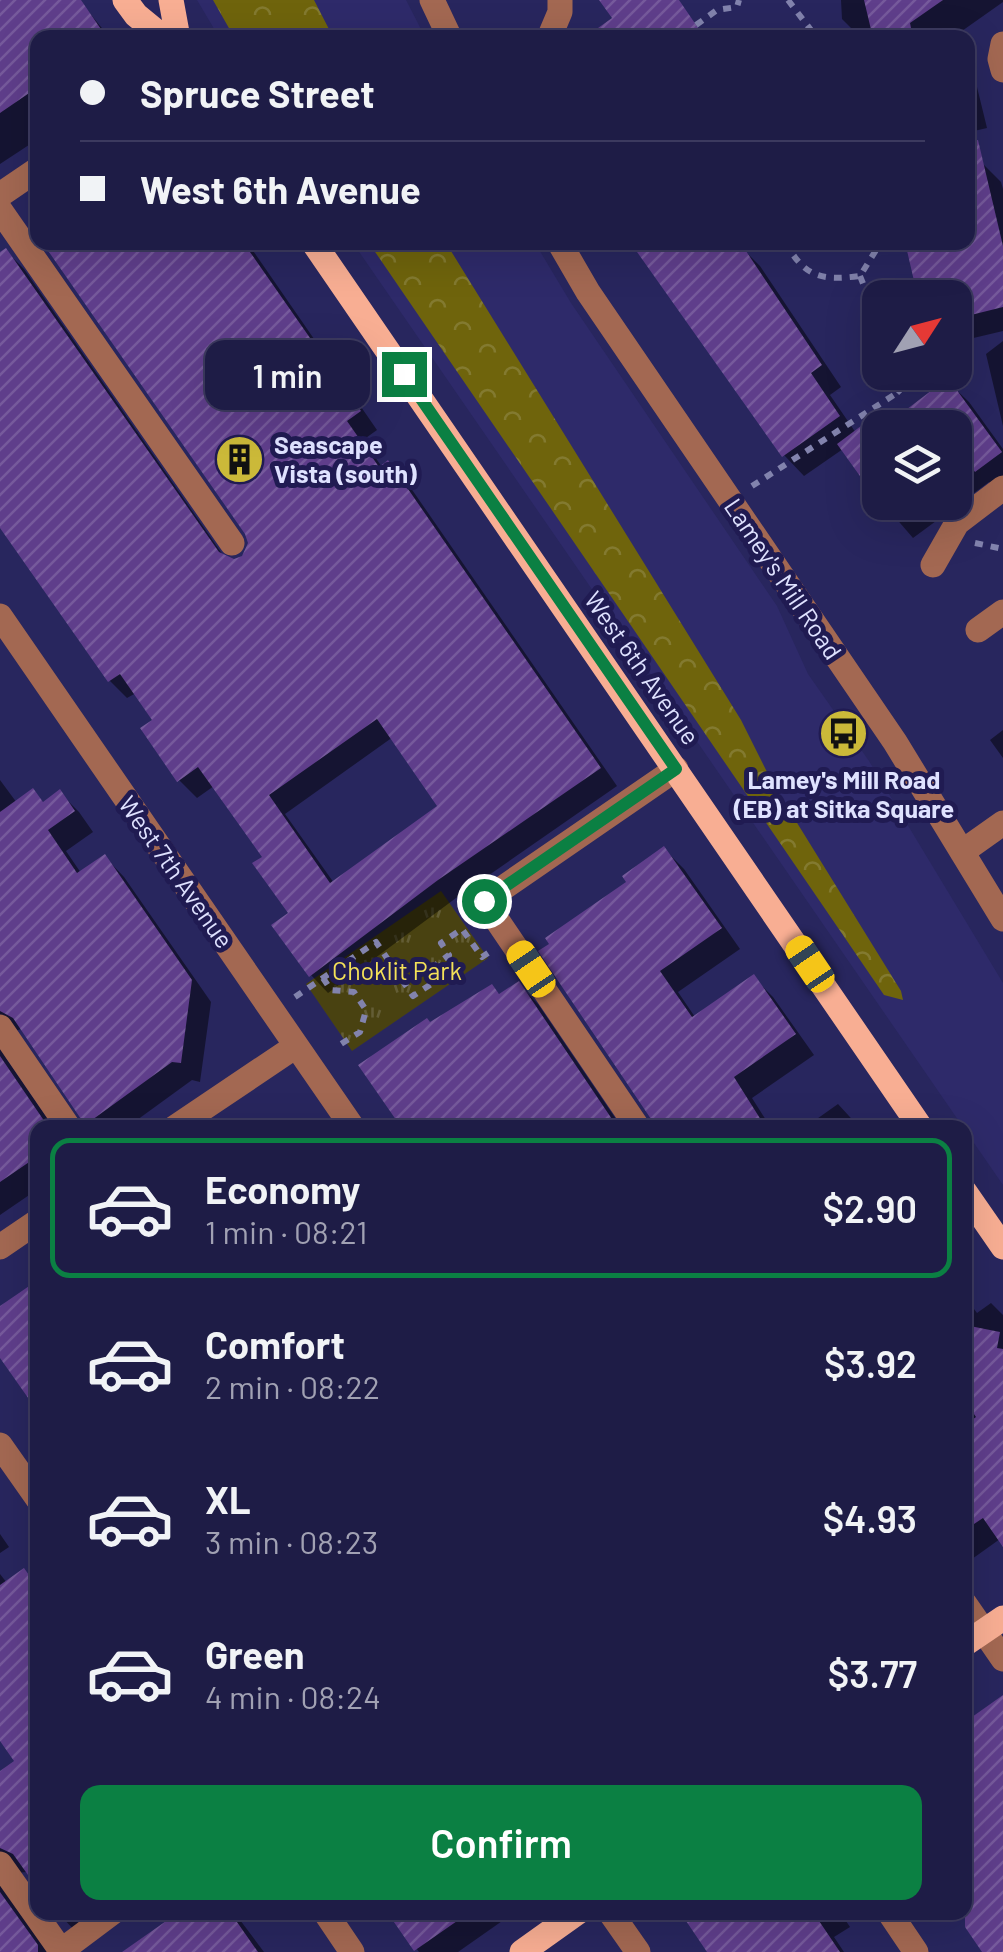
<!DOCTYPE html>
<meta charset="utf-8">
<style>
:root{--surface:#1e1c46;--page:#26254d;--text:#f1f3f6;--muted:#a1a1b3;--line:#3c3a5f;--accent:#0b8043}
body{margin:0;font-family:Barlow,sans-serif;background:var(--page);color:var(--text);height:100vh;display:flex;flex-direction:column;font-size:38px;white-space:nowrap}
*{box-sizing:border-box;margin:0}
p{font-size:32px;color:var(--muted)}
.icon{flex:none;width:55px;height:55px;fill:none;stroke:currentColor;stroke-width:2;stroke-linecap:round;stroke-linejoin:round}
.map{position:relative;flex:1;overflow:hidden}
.sheet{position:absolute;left:30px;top:1120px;width:942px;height:800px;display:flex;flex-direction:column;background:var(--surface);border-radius:20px;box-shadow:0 10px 40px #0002,0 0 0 2px var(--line)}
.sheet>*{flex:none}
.guide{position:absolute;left:30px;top:30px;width:945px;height:220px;border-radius:20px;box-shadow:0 10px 40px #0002,0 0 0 2px var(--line);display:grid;align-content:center;height:220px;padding:0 50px;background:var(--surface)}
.needle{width:65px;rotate:54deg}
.buttons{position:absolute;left:862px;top:280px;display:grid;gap:20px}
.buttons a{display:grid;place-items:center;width:110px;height:110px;border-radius:20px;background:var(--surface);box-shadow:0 10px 40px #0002,0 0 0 2px var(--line);font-size:50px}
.end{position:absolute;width:45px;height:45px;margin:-22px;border:12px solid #0b8043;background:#fff;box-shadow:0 0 0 5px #fff}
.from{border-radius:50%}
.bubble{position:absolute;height:70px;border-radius:20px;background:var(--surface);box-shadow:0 10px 40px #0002,0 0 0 2px var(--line);font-size:32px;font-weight:600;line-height:70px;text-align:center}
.car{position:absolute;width:30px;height:60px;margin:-30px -15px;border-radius:12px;box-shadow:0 0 8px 2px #0007;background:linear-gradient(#f5c518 24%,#345 0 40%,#f5c518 0 76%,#345 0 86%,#f5c518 0)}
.guide b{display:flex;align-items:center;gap:35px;height:95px;font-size:38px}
.guide b+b{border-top:2px solid var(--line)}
.guide i{width:25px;height:25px;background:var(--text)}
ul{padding:18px 0 0;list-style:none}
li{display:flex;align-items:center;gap:30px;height:140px;margin:0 20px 15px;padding:0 30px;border:5px solid transparent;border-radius:20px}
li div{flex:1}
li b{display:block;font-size:38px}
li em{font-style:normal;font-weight:600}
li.active{border-color:var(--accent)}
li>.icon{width:90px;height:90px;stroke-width:1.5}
.button{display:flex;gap:20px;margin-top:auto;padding:20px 50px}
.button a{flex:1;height:115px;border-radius:20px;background:var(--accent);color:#fff;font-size:40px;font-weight:600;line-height:115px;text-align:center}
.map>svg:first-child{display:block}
.built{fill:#2e2a6a}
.forest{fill:url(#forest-crowns)}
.park{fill:url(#park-tufts)}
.shadow{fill:#0007;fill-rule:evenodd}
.building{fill:url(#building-hatch);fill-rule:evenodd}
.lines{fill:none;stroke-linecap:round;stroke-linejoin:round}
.path{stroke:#8283ad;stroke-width:6;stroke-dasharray:8 8;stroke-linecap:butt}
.minor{stroke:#a36852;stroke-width:25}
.major{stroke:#f8ae93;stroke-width:25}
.route{stroke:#0b8043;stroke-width:12}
.labels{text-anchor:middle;stroke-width:10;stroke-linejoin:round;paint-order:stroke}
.poi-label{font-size:25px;font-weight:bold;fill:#dfe2ff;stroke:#201b52;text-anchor:start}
.street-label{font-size:25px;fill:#dfe2ff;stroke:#201b52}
.park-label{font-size:25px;fill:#f4e158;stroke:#201b52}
</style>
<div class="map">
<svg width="1003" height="1952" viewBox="0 0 1003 1952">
<defs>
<pattern id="forest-crowns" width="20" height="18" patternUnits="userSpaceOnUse" patternTransform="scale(2.5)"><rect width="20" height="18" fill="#6f640c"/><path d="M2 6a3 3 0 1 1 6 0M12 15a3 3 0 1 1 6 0" fill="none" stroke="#837a30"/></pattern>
<pattern id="park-tufts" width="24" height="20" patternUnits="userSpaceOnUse" patternTransform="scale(2.5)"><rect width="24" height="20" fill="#494211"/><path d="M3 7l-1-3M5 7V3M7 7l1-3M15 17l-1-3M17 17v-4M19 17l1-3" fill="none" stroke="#635d35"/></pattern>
<pattern id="building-hatch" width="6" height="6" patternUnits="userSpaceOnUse" patternTransform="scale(2.5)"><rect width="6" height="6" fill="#5f3e8b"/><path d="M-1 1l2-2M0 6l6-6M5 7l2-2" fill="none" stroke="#765a9c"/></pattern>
</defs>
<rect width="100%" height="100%" fill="#28265e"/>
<!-- built -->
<path class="built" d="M197 0H406L425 37H219Z
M353 243H535L571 303 777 606 808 674 869 761 1003 983V1185Z"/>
<!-- forest -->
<path class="forest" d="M213 0H314L333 37H234Z
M369 243H446L741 720 773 784 901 991 903 1000 884 995Z"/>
<!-- park -->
<path class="park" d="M441 891 488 958 352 1051 306 984Z"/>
<!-- shadow -->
<path class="shadow" d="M0 0H79L110 38H38V121L34 124 38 139 0 164Z
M841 0H1003V2L952 38H876L874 30 861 38 842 19Z
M968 77 977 87 987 128 974 131 980 161 1001 182 1003 189V331L965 340 955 330V298L968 242Z
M45 242H247L377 430 363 440 382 467 388 464 406 481 617 786 456 898 328 993 311 975 291 914 265 858 214 786 197 798 179 780 156 720 136 693 127 698 110 681 0 522V255L6 251 24 269 225 558 235 562 250 550 248 533ZM393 737 440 806 334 883 285 814Z
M739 245 760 266 841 387 830 395 856 433 861 429 871 439 880 432V499L843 449 804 476 784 455Z
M1003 341V426L986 354Z
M948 382 969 402 1003 449V487L997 491 989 482 913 538 882 502H955V428Z
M1003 730V758L990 740Z
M0 780 17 803 33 792 45 804 60 793 79 812 93 832 66 851 81 873 105 857 124 877 211 1002 200 1082 192 1080 126 1128H91L21 1029 10 1033 2 1048 6 1058 54 1128H38V1189L0 1215Z
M664 849 684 869 740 949 678 992 695 1017 753 977 773 997 814 1055 752 1098 771 1128H654L629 882Z
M518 984 538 1004 622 1128H404L361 1066 492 987 501 996Z
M838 1104 860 1128H804Z
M288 1119 297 1128H277Z
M965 1297 977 1313 991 1303 1003 1315V1542L1000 1539 965 1564Z
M0 1534 9 1547 0 1553Z
M23 1572 38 1586V1886L27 1872 15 1873 6 1889 47 1952H0V1774L17 1761 0 1737V1574L7 1583Z
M57 1912H114L80 1936Z
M183 1912H234L264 1952H150Z
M390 1912H515L458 1952H419Z
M688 1912H840L850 1927 834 1937 844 1952H711Z"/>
<!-- building -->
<path class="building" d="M0 0H81L107 38H38V87L0 113Z
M599 0H679L705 38H584L612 18Z
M864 0H943L910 23 913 38H873Z
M978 140 1003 246V307L955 319V298H918L905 242H968V142Z
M42 242H243L361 411 347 421 379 467 388 460 601 768 438 880 309 977 271 925 288 913 252 863 262 857 198 767 177 782 140 728 152 720 120 674 108 682 0 528V252L6 248 219 552 234 559 242 556 248 543 245 534ZM377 719 437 806 330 883 269 795Z
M630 242H740L822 365 811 373 840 416 782 457Z
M948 378 1002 452 975 472 968 462 955 472V428H882Z
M861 426 869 437 880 429V504L837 444Z
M33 788 43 802 60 789 75 811 48 830 77 873 105 854 192 980 181 1063 172 1062 85 1125 13 1018 0 1011V812Z
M664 846 722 928 660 971 692 1017 754 974 796 1034 734 1077 766 1128H654L651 1119 538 951 549 944 545 938 626 882 622 876Z
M519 981 618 1128 401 1127 358 1065 427 1018 430 1022 492 984 499 994Z
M0 1056 49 1128H38V1156L0 1182Z
M38 1280V1412L0 1358V1306Z
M965 1325 1000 1332 997 1348 1003 1349V1547L983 1518 965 1530V1425L976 1417 965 1401Z
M24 1568 38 1588V1889L13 1854 0 1848V1771L14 1761 0 1741V1585Z
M1003 1695V1952H982L965 1927V1722Z
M0 1892 38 1945V1952H0Z
M179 1912H230L258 1952H122Z
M387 1912H470L414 1951Z
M680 1912H813L840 1952H707Z"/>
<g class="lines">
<!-- path -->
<path class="path" d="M788 0 817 38
M696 25 717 10 737 7 739 0
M785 242C805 277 820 281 860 276L881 242
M860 276 880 326
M897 393 918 372
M752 486 897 393 892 372
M975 543 1003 549
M323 978 331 990 354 992 366 1010 360 1032 341 1044
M295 997 376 942 413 996 445 975 437 964 449 955 441 943 462 929 482 957 488 953"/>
<!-- minor -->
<path class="minor" d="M432 0 450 38
M549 38 560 12V0
M1003 44 1000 59 1003 70
M0 195 38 169
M0 210 232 543
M559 242 588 292 895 742 1003 919
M933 565 957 523 1003 488
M0 616 353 1128
M978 630 1003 612
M962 852 1003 823
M0 1027 69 1128
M174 1128 296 1046
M638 1128 484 901 676 769
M0 1247 38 1221
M0 1445 38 1499
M965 1604 1003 1659
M0 1864 62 1952
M325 1912 352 1952
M610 1912 638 1952
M889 1912 916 1952
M61 1951 113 1912"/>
<!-- major -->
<path class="major" d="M125 0 136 15 164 38
M171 0 178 38
M313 242 921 1128
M965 1192 1003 1247
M965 1644 1003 1618
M522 1952 578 1912"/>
</g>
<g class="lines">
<!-- route -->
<path class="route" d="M404 374 676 769 484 901"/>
</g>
<!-- icons -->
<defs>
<symbol id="building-disc" viewBox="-11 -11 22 22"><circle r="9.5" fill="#cbb939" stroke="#201b52"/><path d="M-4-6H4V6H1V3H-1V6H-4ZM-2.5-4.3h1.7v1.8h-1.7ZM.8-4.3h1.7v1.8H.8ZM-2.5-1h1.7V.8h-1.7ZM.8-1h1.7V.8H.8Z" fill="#111"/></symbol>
<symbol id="bus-disc" viewBox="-11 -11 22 22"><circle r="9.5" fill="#cbb939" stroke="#201b52"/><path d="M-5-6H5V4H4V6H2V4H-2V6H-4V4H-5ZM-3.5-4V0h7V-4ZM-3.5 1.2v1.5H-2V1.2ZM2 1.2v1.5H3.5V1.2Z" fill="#111"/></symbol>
</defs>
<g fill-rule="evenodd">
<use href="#building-disc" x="212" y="432" width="55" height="55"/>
<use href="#bus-disc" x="816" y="706" width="55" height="55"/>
</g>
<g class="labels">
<!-- poi labels -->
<g class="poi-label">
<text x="274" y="454">Seascape<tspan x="274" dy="29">Vista (south)</tspan></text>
<text x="844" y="789" text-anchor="middle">Lamey's Mill Road<tspan x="844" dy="29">(EB) at Sitka Square</tspan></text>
</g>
<!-- street labels -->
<g class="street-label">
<text transform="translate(783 579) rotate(56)" y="9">Lamey's Mill Road</text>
<text transform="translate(642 668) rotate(55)" y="9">West 6th Avenue</text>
<text transform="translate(176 872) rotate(55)" y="9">West 7th Avenue</text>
</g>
<!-- park labels -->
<g class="park-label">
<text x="397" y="980">Choklit Park</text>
</g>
</g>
</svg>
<div class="buttons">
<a><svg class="needle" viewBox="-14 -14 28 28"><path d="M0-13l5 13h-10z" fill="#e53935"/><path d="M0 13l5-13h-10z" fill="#a1a1b3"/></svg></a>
<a><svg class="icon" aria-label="layers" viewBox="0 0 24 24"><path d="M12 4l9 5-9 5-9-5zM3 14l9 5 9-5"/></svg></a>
</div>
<i class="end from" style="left:484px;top:901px"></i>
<i class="end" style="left:404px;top:374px"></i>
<div class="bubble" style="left:205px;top:340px;width:165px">1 min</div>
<i class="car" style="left:810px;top:964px;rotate:326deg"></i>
<i class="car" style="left:531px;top:969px;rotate:326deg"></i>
<div class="guide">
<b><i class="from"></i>Spruce Street</b>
<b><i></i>West 6th Avenue</b>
</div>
<section class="sheet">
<ul>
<li class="active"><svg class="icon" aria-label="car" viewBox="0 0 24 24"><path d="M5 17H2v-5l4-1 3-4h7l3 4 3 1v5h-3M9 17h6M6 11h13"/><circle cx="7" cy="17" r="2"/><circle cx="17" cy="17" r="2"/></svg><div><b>Economy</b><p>1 min · 08:21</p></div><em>$2.90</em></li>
<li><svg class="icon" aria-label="car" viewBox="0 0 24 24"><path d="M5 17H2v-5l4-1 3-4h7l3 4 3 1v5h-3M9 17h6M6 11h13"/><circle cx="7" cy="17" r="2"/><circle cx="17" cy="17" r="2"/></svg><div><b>Comfort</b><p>2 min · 08:22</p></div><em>$3.92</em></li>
<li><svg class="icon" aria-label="car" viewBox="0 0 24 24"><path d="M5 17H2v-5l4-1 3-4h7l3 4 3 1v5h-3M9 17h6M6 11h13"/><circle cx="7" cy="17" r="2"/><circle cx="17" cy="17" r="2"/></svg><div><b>XL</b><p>3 min · 08:23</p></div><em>$4.93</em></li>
<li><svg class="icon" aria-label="car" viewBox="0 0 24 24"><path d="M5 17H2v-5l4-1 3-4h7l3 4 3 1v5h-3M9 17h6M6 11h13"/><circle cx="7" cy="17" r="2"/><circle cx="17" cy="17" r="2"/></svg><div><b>Green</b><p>4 min · 08:24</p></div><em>$3.77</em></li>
</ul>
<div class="button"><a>Confirm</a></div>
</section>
</div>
